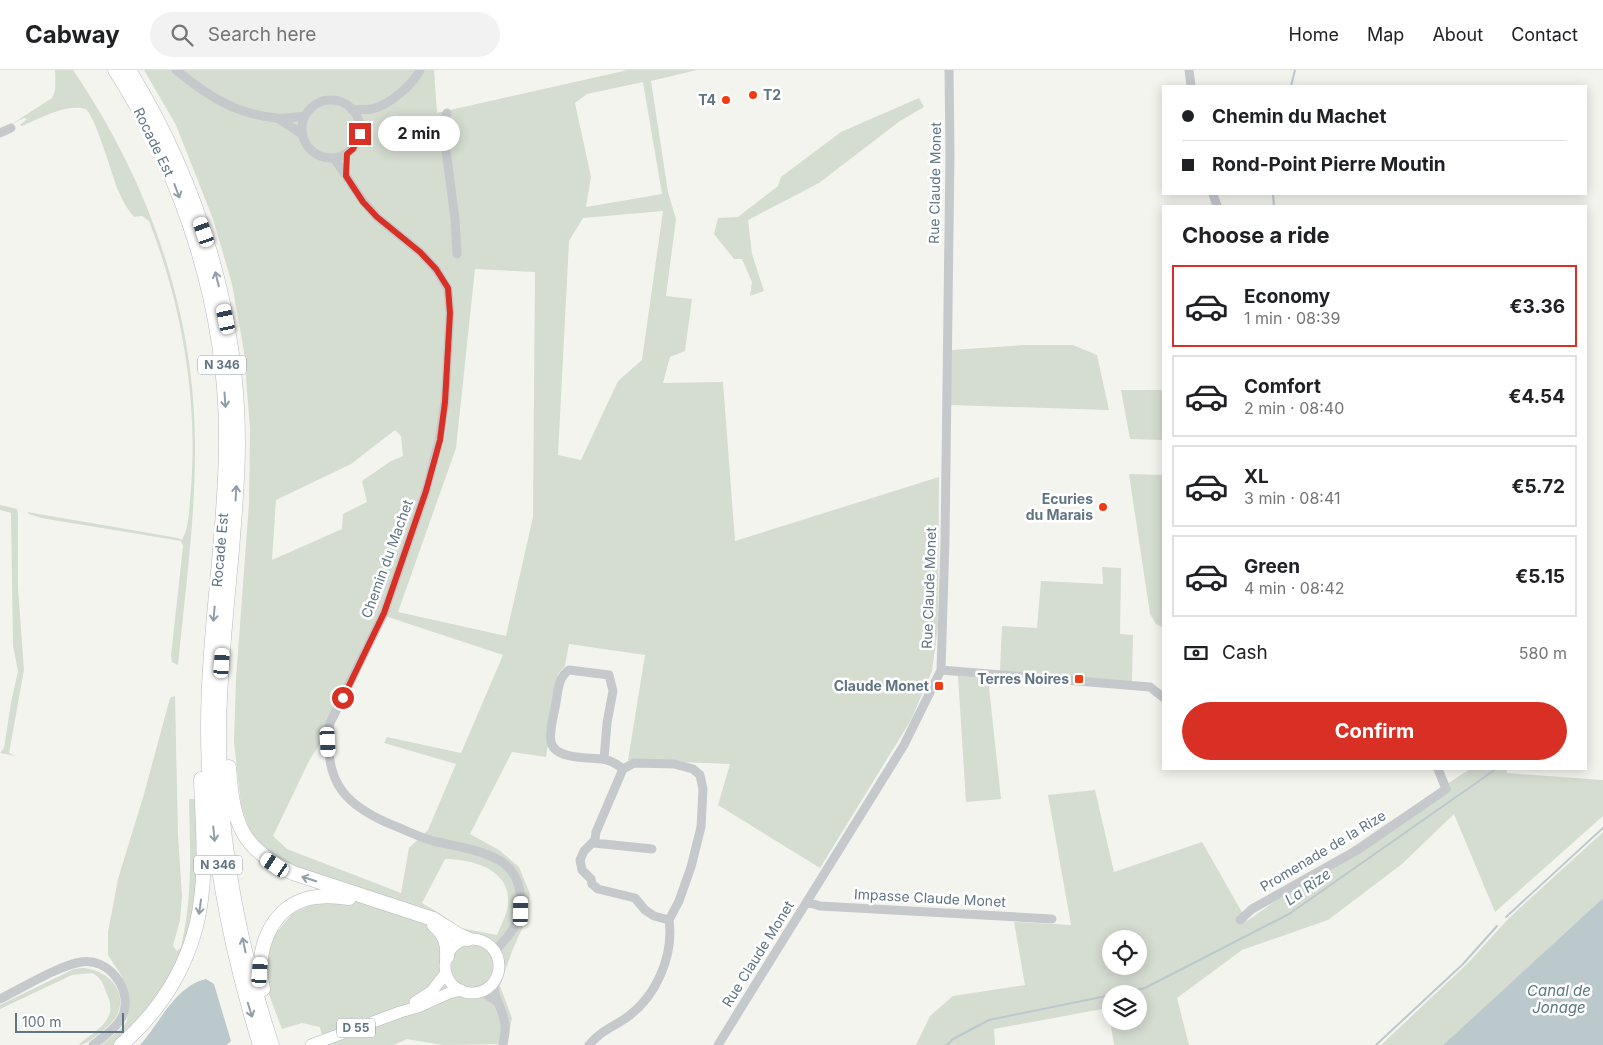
<!DOCTYPE html>
<meta charset="utf-8">
<style>
:root{--surface:#fff;--page:#f2f2f2;--text:#202124;--muted:#757577;--line:#e0e0e0;--accent:#d93025}
body{margin:0;font-family:Inter,sans-serif;background:var(--page);color:var(--text);height:100vh;display:flex;flex-direction:column;font-size:19px;white-space:nowrap}
*{box-sizing:border-box;margin:0}
p{font-size:16px;color:var(--muted)}
.icon{flex:none;width:28px;height:28px;fill:none;stroke:currentColor;stroke-width:2;stroke-linecap:round;stroke-linejoin:round}
.map{position:relative;flex:1;overflow:hidden}
.drawer{position:absolute;left:1162px;top:135px;width:425px;height:565px;display:flex;flex-direction:column;background:var(--surface);border-radius:0px;box-shadow:0 2px 12px #0003}
.drawer>*{flex:none}
.guide{position:absolute;left:1162px;top:15px;width:425px;height:110px;border-radius:0px;box-shadow:0 2px 12px #0003;display:grid;align-content:center;height:110px;padding:0 20px;background:var(--surface)}
.fabs{position:absolute;left:1102px;top:860px;display:grid;gap:10px}
.fabs a{display:grid;place-items:center;width:45px;height:45px;border-radius:50%;background:var(--surface);box-shadow:0 2px 12px #0003;font-size:25px}
.scale{position:absolute;left:15px;bottom:12px;width:109px;box-sizing:border-box;padding-left:5px;border:2px solid #607583;border-top:0;font-size:14px;line-height:18px;white-space:nowrap;color:#607583;-webkit-text-stroke:4px #fff;paint-order:stroke}
.end{position:absolute;width:22px;height:22px;margin:-11px;border:6px solid #d93025;background:#fff;box-shadow:0 0 0 2px #fff}
.from{border-radius:50%}
.bubble{position:absolute;height:35px;border-radius:18px;background:var(--surface);box-shadow:0 2px 12px #0003;font-size:16px;font-weight:700;line-height:35px;text-align:center}
.car{position:absolute;width:15px;height:30px;margin:-15px -8px;border-radius:6px;box-shadow:0 0 4px 1px #0007;background:linear-gradient(#fff 24%,#345 0 40%,#fff 0 76%,#345 0 86%,#fff 0)}
.guide b{display:flex;align-items:center;gap:18px;height:48px;font-size:19px}
.guide b+b{border-top:1px solid var(--line)}
.guide i{width:12px;height:12px;background:var(--text)}
ul{padding:0;list-style:none}
li{display:flex;align-items:center;gap:15px;height:82px;margin:0 10px 8px;padding:0 10px;border:2px solid var(--line);border-radius:0px}
li div{flex:1}
li b{display:block;font-size:19px}
li em{font-style:normal;font-weight:700}
li.on{border-color:var(--accent)}
li>.icon{width:45px;height:45px;stroke-width:1.5}
h2{padding:0 20px;font-size:22px;line-height:60px}
.pay{display:flex;align-items:center;gap:12px;height:55px;padding:0 20px;font-size:19px}
.pay p{margin-inline-start:auto}
.cta{display:flex;gap:10px;margin-top:auto;padding:10px 20px}
.cta a{flex:1;height:58px;border-radius:30px;background:var(--accent);color:#fff;font-size:20px;font-weight:700;line-height:58px;text-align:center}
header{display:flex;align-items:center;gap:30px;box-sizing:border-box;height:70px;padding:0 25px;background:var(--surface);border-bottom:1px solid var(--line)}
header strong{font-size:24px}
nav{display:flex;gap:28px;margin-inline-start:auto;font-size:18px}
.search{width:350px;height:45px;background:var(--page);display:flex;align-items:center;gap:12px;box-sizing:border-box;padding:0 18px;border-radius:28px;color:var(--muted);font-size:19px}
.map>svg:first-child{display:block}
.green{fill:#d5dcd0;fill-rule:evenodd}
.water{fill:#bbc9cd}
.lines{fill:none;stroke-linecap:round;stroke-linejoin:round}
.stream{stroke:#bbc9cd;stroke-width:2}
.major-casing{stroke:#b6babe;stroke-width:12}
.highway-casing{stroke:#b5b9bc;stroke-width:15}
.minor{stroke:#c6c9cc;stroke-width:9}
.major{stroke:#fff;stroke-width:11}
.highway{stroke:#fff;stroke-width:14}
.oneway{stroke:#909ea8}
.route{stroke:#d93025;stroke-width:6}
.poi-dot{fill:#f33a10;stroke:#fff;stroke-width:2}
.labels{text-anchor:middle;stroke-width:5;stroke-linejoin:round;paint-order:stroke}
.shield{fill:#fff;stroke:#909ea8;stroke-width:1}
.shield-label{font-size:12px;font-weight:bold;fill:#607583}
.poi-label{font-size:14px;font-weight:bold;fill:#607583;stroke:#fff;text-anchor:end}
.street-label{font-size:14px;fill:#607583;stroke:#fff}
.water-label{font-size:15px;font-style:italic;fill:#5b7981;stroke:#fff}
</style>
<header>
<strong>Cabway</strong>
<div class="search"><svg class="icon" aria-label="search" viewBox="0 0 24 24"><circle cx="10" cy="10" r="6"/><path d="M15 15l6 6"/></svg>Search here</div>
<nav><a>Home</a><a>Map</a><a>About</a><a>Contact</a></nav>
</header>
<div class="map">
<svg width="1603" height="975" viewBox="0 0 1603 975">
<rect width="100%" height="100%" fill="#f4f4ef"/>
<!-- green -->
<path class="green" d="M55 0H73C149 111 196 245 195 380 195 452 185 524 178 595L172 592 171 586 183 476 181 471 41 448 29 444 27 442 178 468 182 470C190 455 189 436 191 419 198 328 182 236 149 151L142 146 134 147C127 139 122 130 118 120 113 108 94 41 85 39 67 33 38 49 22 56L20 55 27 49 24 48 0 60 15 52 52 28C57 20 55 9 55 0Z
M144 0H434L437 43 628 0H697L651 11 668 122 676 149 666 226 692 229 685 281 670 287 663 313 723 312 735 471 939 407 938 557 932 601 911 650 820 798 718 735 730 694 628 690 645 585 569 574 565 596 558 604 546 687 512 682 470 764 499 780 519 797 530 824 525 852 512 881 500 916 512 948 507 974 443 975 407 969 394 975H324L320 957 302 953 282 959 268 922 265 886 275 864 293 843 318 832H337L291 795 270 784 256 772 249 759 241 735 234 672 236 609 249 433 250 359 244 282 232 214 213 149 176 55ZM643 12 662 124 586 137 591 107 575 33 587 24ZM663 141 642 290 618 311 581 390 558 385 569 171 583 148ZM475 199 535 202 533 447 506 566 398 542 456 378ZM395 360 401 366 403 386 391 391 362 411 367 432 343 444 342 459 272 490 276 430 351 394ZM385 546 503 585 461 683 387 667 384 673 456 694 428 760 409 778 401 823 287 779 273 766 310 689 338 647ZM445 789C470 789 507 798 508 828 509 841 502 853 497 865L461 858 439 843 422 833Z
M919 28 924 37 900 51 819 113 748 150 752 184 764 221 750 226 752 212 742 189H734L714 164 718 148 738 147 778 116 781 107 841 62Z
M1024 275H1073L1097 285 1109 340 950 335 951 280Z
M1121 320H1164V370L1130 369Z
M1129 404 1164 405V558L1156 554 1150 544Z
M0 435 17 439 18 444V518L24 600 9 683 16 686 0 683 4 678 11 633 18 601 13 576 11 443 0 440Z
M1102 497 1121 498 1120 564 1133 565 1132 612 1000 601 1002 556 1037 558 1041 511 1103 514Z
M958 606 988 608 1001 729 966 732Z
M175 626 178 765 182 826 180 850 173 876 177 881 181 877C193 824 190 782 189 729H196C198 792 202 859 167 915 161 924 153 931 147 939 136 952 126 964 113 975H101L122 958 127 951 129 930 127 918 121 905 108 885V862L118 809 144 724 170 628Z
M1470 699H1506L1507 703 1603 710V746L1495 842 1454 744 1402 794 1328 850 1242 880 1177 928 1189 975H1114L1108 938 994 959 995 975H916L930 946 953 926 1025 915 1014 852 1071 855 1048 725 1095 720 1114 802 1202 772 1247 851 1380 758ZM1111 869H1139V896H1111ZM1111 924H1139V951H1111Z
M1603 762V828L1443 975H1381L1468 893 1509 848Z
M82 898C106 899 129 920 117 945 112 954 103 961 95 967 89 971 85 975 78 975 98 958 120 950 106 922 103 914 101 907 92 903L72 905 0 939V935L74 899Z"/>
<!-- water -->
<path class="water" d="M1603 828V975H1443Z
M206 909 214 914 231 971 227 975H140C160 953 175 916 206 909Z"/>
<g class="lines">
<!-- stream -->
<path class="stream" d="M1291 16 1295 0
M1273 124 1274 136
M1506 847 1603 758
M1116 924 1145 918 1289 844 1496 699
M947 975 953 969 989 950 1111 925
M1376 975 1463 894 1497 856"/>
<defs>
<path id="major" d="M445 896a27 27 0 1 1 54 0a27 27 0 1 1-54 0Z
M415 932 432 921 446 903
M311 975 400 942 418 937 449 923 461 920"/>
<path id="highway" d="M115 0C186 111 228 244 226 377 225 471 208 564 208 658 208 767 228 872 260 975
M129 0C198 112 239 245 238 377 237 471 220 564 219 659 218 766 238 873 272 975
M229 697C233 752 240 779 293 803L433 849 457 864 468 869
M434 855C445 864 448 874 447 887
M263 919C254 882 270 837 310 828 323 825 336 826 349 828
M121 975C167 935 197 882 202 820 206 784 202 746 201 709"/>
</defs>
<!-- major casing -->
<use href="#major" class="major-casing"/>
<!-- highway casing -->
<use href="#highway" class="highway-casing"/>
<!-- minor -->
<path class="minor" d="M176 0C208 26 235 44 277 48 286 49 296 47 305 46
M1189 0 1191 16
M302 59a29 29 0 1 1 58 0a29 29 0 1 1-58 0Z
M352 40C359 39 366 40 372 39 389 35 412 16 420 0
M447 43 444 51V65L455 149 457 184
M279 49 302 64
M0 63 11 58
M334 88 363 131 377 147 420 182 436 199 448 219 450 243 445 332 439 370 426 421 384 543 330 653C322 714 347 738 400 758 411 763 422 768 433 771 454 776 479 779 499 790 522 803 526 835 514 857 509 866 501 874 495 881
M1213 124 1217 136
M941 600 1150 617 1164 628
M604 689 607 653 613 621 609 605 569 600C557 608 558 624 555 638 553 648 549 662 551 672 555 690 589 687 602 689 610 690 617 694 623 699
M594 773 652 779
M807 832 820 836 1052 849
M1240 850 1252 839 1359 779 1446 719 1438 699
M494 912C492 928 504 939 505 955 506 961 504 968 503 975
M481 921 496 931
M0 929C20 919 60 895 81 892 108 887 133 919 123 945 117 958 104 966 93 975
M589 975C601 961 611 958 626 948 656 927 674 886 669 850L654 846 645 840 635 828 598 819 592 814 591 809 582 800 580 790 584 781 595 770 596 762 623 699 634 693 674 694 693 699 700 705 703 719 701 757 691 797 679 831 669 850
M718 975 904 675 941 600 945 471 950 83 949 0"/>
<!-- major -->
<use href="#major" class="major"/>
<!-- highway -->
<use href="#highway" class="highway"/>
</g>
<!-- one-way arrows -->
<defs><path id="oneway-shaft" d="M-6 0H5M1.5-3L5.5 0L1.5 3" fill="none" stroke-width="1.6" stroke-linecap="round" stroke-linejoin="round" transform="scale(1.25)"/></defs>
<g class="oneway">
<use href="#oneway-shaft" transform="translate(177 121) rotate(69)"/>
<use href="#oneway-shaft" transform="translate(217 209) rotate(-104)"/>
<use href="#oneway-shaft" transform="translate(225 330) rotate(86)"/>
<use href="#oneway-shaft" transform="translate(236 423) rotate(-87)"/>
<use href="#oneway-shaft" transform="translate(214 544) rotate(95)"/>
<use href="#oneway-shaft" transform="translate(214 764) rotate(84)"/>
<use href="#oneway-shaft" transform="translate(309 809) rotate(-162)"/>
<use href="#oneway-shaft" transform="translate(200 837) rotate(98)"/>
<use href="#oneway-shaft" transform="translate(244 875) rotate(-102)"/>
<use href="#oneway-shaft" transform="translate(250 940) rotate(73)"/>
</g>
<g class="lines">
<!-- route -->
<path class="route" d="M343 628 384 543 426 421 440 370 445 332 450 243 448 218 436 199 420 182 377 147 363 132 346 106 347 84 353 79 360 64"/>
</g>
<!-- markers -->
<g class="poi-dot">
<circle cx="753" cy="25" r="5"/>
<circle cx="726" cy="30" r="5"/>
<circle cx="1103" cy="437" r="5"/>
<rect x="1074" y="604" width="10" height="10" rx="2.5"/>
<rect x="934" y="611" width="10" height="10" rx="2.5"/>
</g>
<g class="labels">
<!-- shield labels -->
<g class="shield">
<rect x="198" y="285.5" width="48" height="19" rx="4"/>
<rect x="194" y="785.5" width="48" height="19" rx="4"/>
<rect x="337" y="948.5" width="38" height="19" rx="4"/>
</g>
<g class="shield-label">
<text x="222" y="299">N 346</text>
<text x="218" y="799">N 346</text>
<text x="356" y="962">D 55</text>
</g>
<!-- poi labels -->
<g class="poi-label">
<text x="763" y="30" text-anchor="start">T2</text>
<text x="716" y="35">T4</text>
<text x="1093" y="434">Ecuries<tspan x="1093" dy="16">du Marais</tspan></text>
<text x="1069" y="614">Terres Noires</text>
<text x="929" y="621">Claude Monet</text>
</g>
<!-- street labels -->
<g class="street-label">
<text transform="translate(154 72) rotate(64)" y="5">Rocade Est</text>
<text transform="translate(935 113) rotate(-89)" y="5">Rue Claude Monet</text>
<text transform="translate(220 480) rotate(-85)" y="5">Rocade Est</text>
<text transform="translate(387 489) rotate(-70)" y="5">Chemin du Machet</text>
<text transform="translate(929 518) rotate(-88)" y="5">Rue Claude Monet</text>
<text transform="translate(1323 781) rotate(-31)" y="5">Promenade de la Rize</text>
<text transform="translate(930 828) rotate(3)" y="5">Impasse Claude Monet</text>
<text transform="translate(758 884) rotate(-58)" y="5">Rue Claude Monet</text>
</g>
<!-- water labels -->
<g class="water-label">
<text transform="translate(1308 817) rotate(-35)" y="5">La Rize</text>
<text x="1559" y="926">Canal de<tspan x="1559" dy="17">Jonage</tspan></text>
</g>
</g>
</svg>
<div class="fabs">
<a><svg class="icon" aria-label="locate" viewBox="0 0 24 24"><circle cx="12" cy="12" r="6"/><path d="M12 2v4M12 18v4M2 12h4M18 12h4"/></svg></a>
<a><svg class="icon" aria-label="layers" viewBox="0 0 24 24"><path d="M12 4l9 5-9 5-9-5zM3 14l9 5 9-5"/></svg></a>
</div>
<div class="scale">100 m</div>
<i class="end from" style="left:343px;top:628px"></i>
<i class="end" style="left:360px;top:64px"></i>
<div class="bubble" style="left:378px;top:46px;width:82px">2 min</div>
<i class="car" style="left:204px;top:162px;rotate:341deg"></i>
<i class="car" style="left:226px;top:249px;rotate:348deg"></i>
<i class="car" style="left:222px;top:593px;rotate:4deg"></i>
<i class="car" style="left:328px;top:672px;rotate:177deg"></i>
<i class="car" style="left:275px;top:795px;rotate:304deg"></i>
<i class="car" style="left:521px;top:841px;rotate:1deg"></i>
<i class="car" style="left:260px;top:902px;rotate:4deg"></i>
<div class="guide">
<b><i class="from"></i>Chemin du Machet</b>
<b><i></i>Rond-Point Pierre Moutin</b>
</div>
<section class="drawer">
<h2>Choose a ride</h2>
<ul>
<li class="on"><svg class="icon" aria-label="car" viewBox="0 0 24 24"><path d="M5 17H2v-5l4-1 3-4h7l3 4 3 1v5h-3M9 17h6M6 11h13"/><circle cx="7" cy="17" r="2"/><circle cx="17" cy="17" r="2"/></svg><div><b>Economy</b><p>1 min · 08:39</p></div><em>€3.36</em></li>
<li><svg class="icon" aria-label="car" viewBox="0 0 24 24"><path d="M5 17H2v-5l4-1 3-4h7l3 4 3 1v5h-3M9 17h6M6 11h13"/><circle cx="7" cy="17" r="2"/><circle cx="17" cy="17" r="2"/></svg><div><b>Comfort</b><p>2 min · 08:40</p></div><em>€4.54</em></li>
<li><svg class="icon" aria-label="car" viewBox="0 0 24 24"><path d="M5 17H2v-5l4-1 3-4h7l3 4 3 1v5h-3M9 17h6M6 11h13"/><circle cx="7" cy="17" r="2"/><circle cx="17" cy="17" r="2"/></svg><div><b>XL</b><p>3 min · 08:41</p></div><em>€5.72</em></li>
<li><svg class="icon" aria-label="car" viewBox="0 0 24 24"><path d="M5 17H2v-5l4-1 3-4h7l3 4 3 1v5h-3M9 17h6M6 11h13"/><circle cx="7" cy="17" r="2"/><circle cx="17" cy="17" r="2"/></svg><div><b>Green</b><p>4 min · 08:42</p></div><em>€5.15</em></li>
</ul>
<div class="pay"><svg class="icon" aria-label="cash" viewBox="0 0 24 24"><path d="M3 7h18v10H3z"/><circle cx="12" cy="12" r="2"/></svg>Cash<p>580 m</p></div>
<div class="cta"><a>Confirm</a></div>
</section>
</div>
